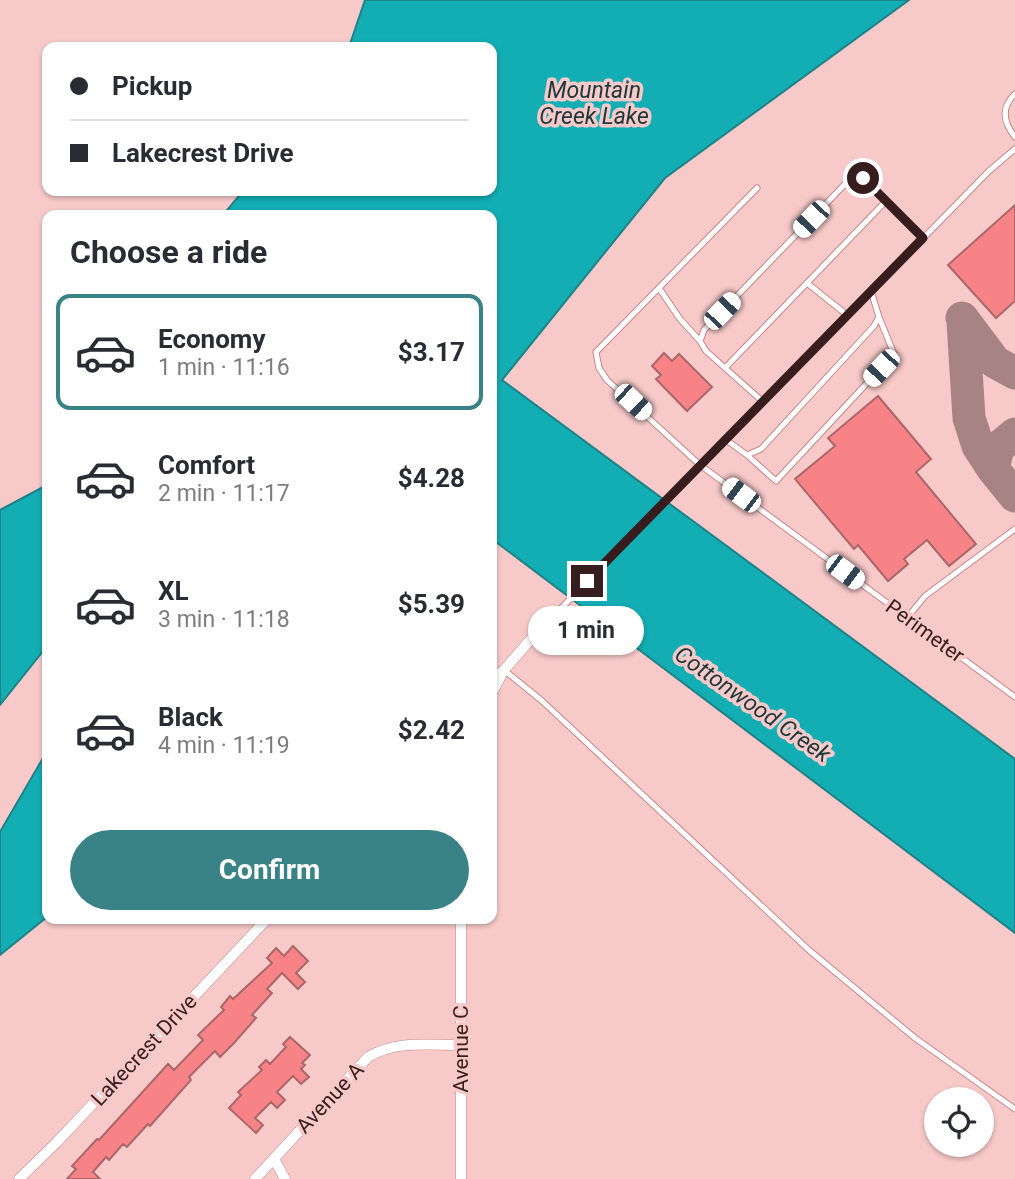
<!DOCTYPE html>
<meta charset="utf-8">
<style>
:root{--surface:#fff;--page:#f7f7f7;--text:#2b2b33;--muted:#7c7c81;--line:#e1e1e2;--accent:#398285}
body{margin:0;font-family:Roboto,sans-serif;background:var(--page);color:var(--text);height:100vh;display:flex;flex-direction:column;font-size:26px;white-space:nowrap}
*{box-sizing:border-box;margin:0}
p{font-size:23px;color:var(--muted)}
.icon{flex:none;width:38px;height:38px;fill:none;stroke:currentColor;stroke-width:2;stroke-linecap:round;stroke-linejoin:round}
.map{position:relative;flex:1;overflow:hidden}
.sheet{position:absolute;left:42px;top:210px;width:455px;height:714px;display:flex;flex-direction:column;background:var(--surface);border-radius:14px;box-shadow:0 2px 5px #0004}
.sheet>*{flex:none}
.banner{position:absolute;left:42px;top:42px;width:455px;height:154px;border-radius:14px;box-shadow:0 2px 5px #0004;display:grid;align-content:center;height:154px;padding:0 28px;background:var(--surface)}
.tools{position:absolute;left:924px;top:1087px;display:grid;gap:14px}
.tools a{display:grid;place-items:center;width:70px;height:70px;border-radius:50%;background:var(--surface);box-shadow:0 2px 5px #0004;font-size:35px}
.end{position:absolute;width:32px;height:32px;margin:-16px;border:9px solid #381d1e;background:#fff;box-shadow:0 0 0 4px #fff}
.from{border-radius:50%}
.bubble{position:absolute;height:49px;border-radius:24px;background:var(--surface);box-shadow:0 2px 5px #0004;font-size:23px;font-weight:700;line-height:49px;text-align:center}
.car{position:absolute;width:21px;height:42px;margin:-21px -10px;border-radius:9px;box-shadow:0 0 5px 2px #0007;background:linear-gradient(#fff 24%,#345 0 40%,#fff 0 76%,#345 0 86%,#fff 0)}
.banner b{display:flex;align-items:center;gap:24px;height:66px;font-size:26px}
.banner b+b{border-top:2px solid var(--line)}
.banner i{width:18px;height:18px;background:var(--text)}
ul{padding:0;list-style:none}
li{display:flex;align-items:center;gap:21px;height:116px;margin:0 14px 10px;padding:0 14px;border:4px solid transparent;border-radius:14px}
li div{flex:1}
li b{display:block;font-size:26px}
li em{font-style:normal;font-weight:700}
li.on{border-color:var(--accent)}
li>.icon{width:63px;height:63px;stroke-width:1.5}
h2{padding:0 28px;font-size:32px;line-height:84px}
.cta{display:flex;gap:14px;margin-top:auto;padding:14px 28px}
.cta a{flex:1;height:80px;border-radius:42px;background:var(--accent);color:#fff;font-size:28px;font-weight:700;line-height:80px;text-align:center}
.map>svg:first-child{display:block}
.water{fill:#13adb4;stroke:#1e8287;stroke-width:2}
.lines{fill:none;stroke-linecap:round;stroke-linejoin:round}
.taxiway{stroke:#a88383;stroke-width:33}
.building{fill:#f78386;stroke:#aa6768;stroke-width:2}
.lane-casing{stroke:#ca8585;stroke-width:7}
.street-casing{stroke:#ca8585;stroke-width:11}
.lane{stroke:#fff;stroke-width:5}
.street{stroke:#fff;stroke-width:10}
.route{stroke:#381d1e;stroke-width:9}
.labels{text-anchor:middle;stroke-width:7;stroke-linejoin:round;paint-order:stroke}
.street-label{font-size:21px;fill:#381d1e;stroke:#f7cac9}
.water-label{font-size:23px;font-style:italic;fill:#1b3739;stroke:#f7cac9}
</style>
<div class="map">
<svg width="1015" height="1179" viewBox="0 0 1015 1179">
<rect width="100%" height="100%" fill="#f7cac9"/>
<!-- water -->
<path class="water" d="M365 0H909L665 178 502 380 1015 759V933L492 539V215H223L243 191H492V47H349Z
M47 485V654L44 650 0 705V510Z
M47 728V917L0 955V832L43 758V734Z"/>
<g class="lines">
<!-- taxiway -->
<path class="taxiway" d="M962 318 995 362 1015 373
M963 322 969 418 978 446 993 469
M1015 434 998 448 993 469 1015 496"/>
</g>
<!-- building -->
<path class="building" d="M1015 205V301L996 318 948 265Z
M664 353 672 361 679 354 712 387 687 411 656 379 661 375 652 366Z
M878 396 931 459 916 472 976 544 949 566 927 540 904 559 908 564 888 581 858 545 854 549 795 479 835 446 828 438Z
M293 946 308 961 296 973 305 982 298 989 282 973 267 989 272 993 252 1015 256 1018 234 1043 220 1057 215 1051 189 1077 191 1080 150 1126 148 1124 127 1147 123 1144 109 1160 106 1157 93 1172 100 1179H67L76 1169 72 1166 97 1139 99 1140 168 1064 174 1070 203 1040 198 1035 224 1010 221 1007 230 996 233 999 272 963 267 958 276 948 284 956Z
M290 1037 310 1055 302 1063 305 1065 301 1069 309 1077 301 1084 293 1076 277 1092 285 1100 277 1108 271 1102 255 1118 263 1125 256 1133 229 1108 241 1095 238 1092 262 1070 259 1067 266 1060 270 1064 286 1047 283 1044Z"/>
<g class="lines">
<defs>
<path id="lane" d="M1015 94C1001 107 1003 122 1015 137
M757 188 596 352 599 368 607 380 700 465 1015 697
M807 283 847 315
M659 288 680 319 700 341
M725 368 886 201
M762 401 706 351 700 341 704 330 847 182 855 178H863L923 238
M725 439 747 455 761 449 874 326 879 317 871 291
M747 455 776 481 894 354 879 317
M907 618 925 596 1015 529
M532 638 989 171 1015 149
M504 670 541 700 810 951 915 1038 1015 1109"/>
<path id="street" d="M492 680 504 670 532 638
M492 693 502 674
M274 1159 285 1179
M19 1179 57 1142 267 919
M255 1179 368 1057C396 1040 429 1045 461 1045
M461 1179V919"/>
</defs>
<!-- lane casing -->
<use href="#lane" class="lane-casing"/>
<!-- street casing -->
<use href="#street" class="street-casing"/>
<!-- lane -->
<use href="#lane" class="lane"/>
<!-- street -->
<use href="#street" class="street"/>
</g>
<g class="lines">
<!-- route -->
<path class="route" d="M587 581 923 238 863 178"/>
</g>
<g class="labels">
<!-- street labels -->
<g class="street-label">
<text transform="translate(925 631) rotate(36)" y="7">Perimeter</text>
<text transform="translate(461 1049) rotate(-90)" y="7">Avenue C</text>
<text transform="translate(144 1050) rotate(-47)" y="7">Lakecrest Drive</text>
<text transform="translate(330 1098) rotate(-47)" y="7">Avenue A</text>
</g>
<!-- water labels -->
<g class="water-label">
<text x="594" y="98">Mountain<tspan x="594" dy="26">Creek Lake</tspan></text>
<text transform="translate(753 704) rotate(35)" y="8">Cottonwood Creek</text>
</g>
</g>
</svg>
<div class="tools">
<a><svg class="icon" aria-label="locate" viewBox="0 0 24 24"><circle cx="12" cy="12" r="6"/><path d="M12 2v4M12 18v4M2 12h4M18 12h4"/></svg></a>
</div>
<i class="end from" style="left:863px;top:178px"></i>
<i class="end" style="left:587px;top:581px"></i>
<div class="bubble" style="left:528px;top:606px;width:116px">1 min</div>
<i class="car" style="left:811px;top:219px;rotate:224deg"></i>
<i class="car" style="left:722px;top:311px;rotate:44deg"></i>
<i class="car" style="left:881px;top:368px;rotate:223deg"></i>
<i class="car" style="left:633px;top:402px;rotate:133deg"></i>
<i class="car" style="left:741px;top:495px;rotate:307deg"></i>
<i class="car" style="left:845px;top:572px;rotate:127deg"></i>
<div class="banner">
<b><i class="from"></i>Pickup</b>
<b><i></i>Lakecrest Drive</b>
</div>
<section class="sheet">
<h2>Choose a ride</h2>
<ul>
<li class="on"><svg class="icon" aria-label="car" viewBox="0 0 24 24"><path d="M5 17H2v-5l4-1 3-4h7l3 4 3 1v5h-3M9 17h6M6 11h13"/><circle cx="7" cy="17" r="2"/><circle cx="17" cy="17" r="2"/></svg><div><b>Economy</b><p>1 min · 11:16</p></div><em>$3.17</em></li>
<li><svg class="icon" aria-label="car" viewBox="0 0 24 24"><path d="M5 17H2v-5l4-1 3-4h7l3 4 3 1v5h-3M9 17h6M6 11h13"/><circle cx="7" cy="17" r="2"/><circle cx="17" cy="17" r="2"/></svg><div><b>Comfort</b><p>2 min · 11:17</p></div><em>$4.28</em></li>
<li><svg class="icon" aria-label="car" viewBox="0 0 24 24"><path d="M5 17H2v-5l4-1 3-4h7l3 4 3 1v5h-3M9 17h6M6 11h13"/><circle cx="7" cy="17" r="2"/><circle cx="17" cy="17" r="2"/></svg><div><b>XL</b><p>3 min · 11:18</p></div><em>$5.39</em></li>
<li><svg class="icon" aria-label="car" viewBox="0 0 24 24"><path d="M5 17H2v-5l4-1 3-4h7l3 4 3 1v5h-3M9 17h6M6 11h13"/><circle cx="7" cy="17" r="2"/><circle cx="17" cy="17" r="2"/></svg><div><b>Black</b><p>4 min · 11:19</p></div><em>$2.42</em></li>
</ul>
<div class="cta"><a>Confirm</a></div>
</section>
</div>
